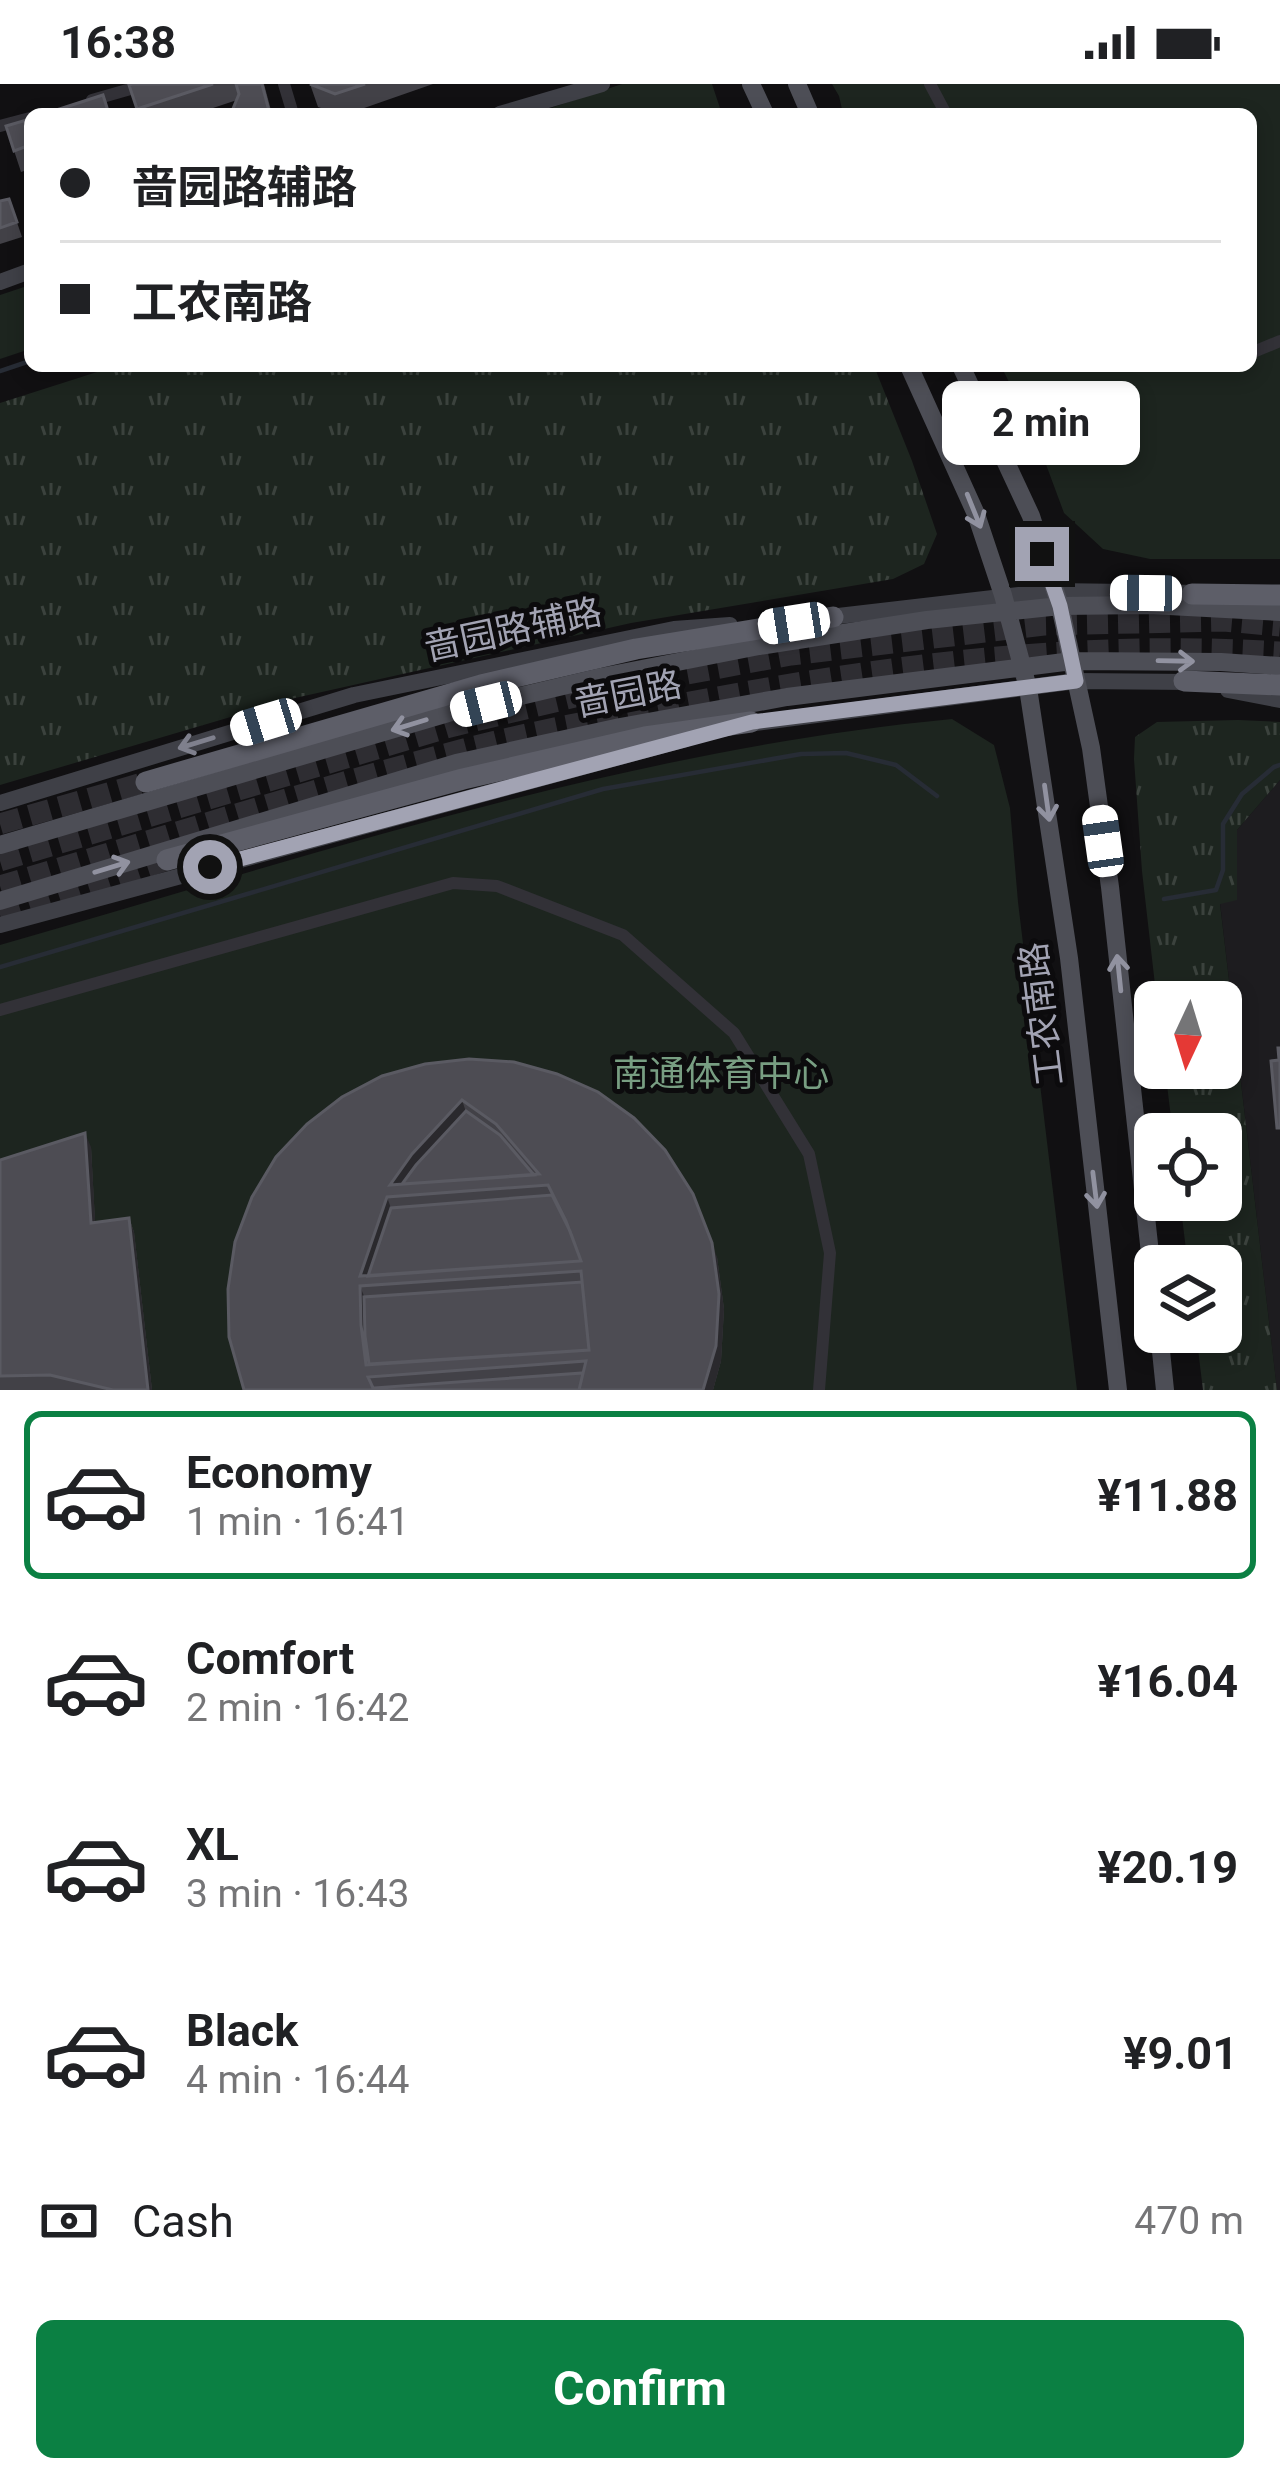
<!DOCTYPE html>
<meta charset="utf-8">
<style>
:root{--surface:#fff;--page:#f6f6f6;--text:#202124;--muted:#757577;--line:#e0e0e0;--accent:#0b8043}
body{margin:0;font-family:Roboto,"Noto Sans SC",sans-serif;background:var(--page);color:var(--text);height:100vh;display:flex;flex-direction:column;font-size:45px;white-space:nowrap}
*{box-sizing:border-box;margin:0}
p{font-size:39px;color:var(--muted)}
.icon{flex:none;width:66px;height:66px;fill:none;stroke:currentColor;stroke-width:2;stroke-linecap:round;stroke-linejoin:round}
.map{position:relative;height:1306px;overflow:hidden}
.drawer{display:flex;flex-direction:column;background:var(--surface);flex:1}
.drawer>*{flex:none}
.banner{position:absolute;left:24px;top:24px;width:1233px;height:264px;border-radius:18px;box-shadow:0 6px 18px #0003;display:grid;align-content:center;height:264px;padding:0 36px;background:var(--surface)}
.needle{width:78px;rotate:184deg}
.fabs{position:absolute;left:1134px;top:897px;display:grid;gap:24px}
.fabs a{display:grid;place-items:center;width:108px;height:108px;border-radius:18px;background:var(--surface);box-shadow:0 6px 18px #0003;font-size:60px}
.end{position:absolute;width:54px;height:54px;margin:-27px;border:15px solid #a2a3b3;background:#111;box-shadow:0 0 0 6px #111}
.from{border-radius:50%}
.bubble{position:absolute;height:84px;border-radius:18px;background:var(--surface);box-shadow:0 6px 18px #0003;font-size:39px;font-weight:700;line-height:84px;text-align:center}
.car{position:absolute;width:36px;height:72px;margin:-36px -18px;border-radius:15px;box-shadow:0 0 9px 3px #0007;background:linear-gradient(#fff 24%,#345 0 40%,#fff 0 76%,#345 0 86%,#fff 0)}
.banner b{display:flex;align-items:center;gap:42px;height:114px;font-size:45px}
.banner b+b{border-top:3px solid var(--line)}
.banner i{width:30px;height:30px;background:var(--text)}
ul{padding:21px 0 0;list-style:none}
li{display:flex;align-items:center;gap:36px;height:168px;margin:0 24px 18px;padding:0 12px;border:6px solid transparent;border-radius:18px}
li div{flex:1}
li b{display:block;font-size:45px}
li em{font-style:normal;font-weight:700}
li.on{border-color:var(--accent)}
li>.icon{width:108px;height:108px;stroke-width:1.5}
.pay{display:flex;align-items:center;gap:30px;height:132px;padding:0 36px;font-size:45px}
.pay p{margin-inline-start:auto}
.cta{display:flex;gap:24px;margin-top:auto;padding:24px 36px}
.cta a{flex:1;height:138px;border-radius:18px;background:var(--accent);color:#fff;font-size:48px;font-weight:700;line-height:138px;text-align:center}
.status{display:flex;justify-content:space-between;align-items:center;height:84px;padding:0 60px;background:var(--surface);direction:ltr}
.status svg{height:33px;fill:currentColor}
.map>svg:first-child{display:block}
.built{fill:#1d1c1f}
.grass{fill:url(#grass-tufts)}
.park{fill:#1d251f}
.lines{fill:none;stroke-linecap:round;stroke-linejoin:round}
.stream{stroke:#272c35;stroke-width:4.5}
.highway-tunnel{stroke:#2e2d32;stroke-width:21;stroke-dasharray:21 10;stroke-linecap:butt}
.street{stroke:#323137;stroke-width:12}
.secondary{stroke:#3f4047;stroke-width:16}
.primary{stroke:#4d4e56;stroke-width:18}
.highway{stroke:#5d5e68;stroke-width:21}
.wall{fill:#424147}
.shaded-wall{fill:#2a292d}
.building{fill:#4d4c53;stroke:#5a5a62;stroke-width:3;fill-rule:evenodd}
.oneway{stroke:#9192a0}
.oneway2{stroke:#7f808d}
.route{stroke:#a2a3b3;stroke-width:15}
.labels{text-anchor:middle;stroke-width:10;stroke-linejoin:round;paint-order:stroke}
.street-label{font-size:36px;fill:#a2a3b3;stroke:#0c0b0d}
.park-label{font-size:36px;fill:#789e82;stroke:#0c0b0d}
</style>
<div class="status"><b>16:38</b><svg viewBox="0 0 49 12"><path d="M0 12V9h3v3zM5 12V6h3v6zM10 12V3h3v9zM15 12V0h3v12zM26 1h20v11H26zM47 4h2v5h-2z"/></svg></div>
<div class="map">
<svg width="1280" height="1306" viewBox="0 0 1280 1306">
<defs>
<pattern id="grass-tufts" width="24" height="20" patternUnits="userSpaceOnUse" patternTransform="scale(3)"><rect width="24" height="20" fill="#1d251f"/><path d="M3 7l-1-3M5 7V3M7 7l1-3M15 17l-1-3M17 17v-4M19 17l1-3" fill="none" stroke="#3b423d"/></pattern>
</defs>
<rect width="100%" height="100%" fill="#111012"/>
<!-- built -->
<path class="built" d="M1280 696V1306H1277L1220 819 1237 815V746Z"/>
<!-- grass -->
<path class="grass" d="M116 282H874L912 377 937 450 924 480 893 495 631 539 295 614 0 701V319Z
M1238 636 1280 638V696L1237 746V816L1220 820 1277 1306H1203L1196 1248H1221V1182H1188L1180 1116H1221V1050H1173L1165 984H1221V918H1157L1142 787 1134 675 1135 653 1157 638Z"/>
<!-- park -->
<path class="park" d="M622 0H712L720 24 703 30H533Z
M832 0H1280V475H1150L1103 465 1064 429 1034 348 1001 282H1251V30H843L839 12Z
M30 201V265L0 275V211Z
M952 635 994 661 1010 724 1018 818 1077 1306H0V861C313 771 626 666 952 635Z"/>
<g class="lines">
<!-- stream -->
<path class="stream" d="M0 287 30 277
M1164 815 1216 806 1223 786V740L1242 710 1274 683 1280 681
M0 883 603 705 801 670 846 669 896 681 937 712"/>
<!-- highway-tunnel -->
<path class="highway-tunnel" d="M0 740 146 698
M0 777 450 643 621 602 791 571 1044 541 1224 537 1280 542
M0 802C151 757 301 708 453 668 526 648 601 635 675 621 877 582 1075 555 1280 568
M0 831 167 776"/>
<!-- street -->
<path class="street" d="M284 0 293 30
M930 0 946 30
M92 16 148 0
M0 42 30 34
M1251 269 1280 257
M0 926 453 799 497 802 623 851 734 949 809 1070 830 1169 819 1306"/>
<!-- secondary -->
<path class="secondary" d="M500 30 602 0
M0 198 30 187
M821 534 1053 507 1202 509
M1228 606 1280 616
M740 641 1076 597 1191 598
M0 719 354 611 674 545 730 541
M0 841 686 655"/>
<!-- primary -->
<path class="primary" d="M751 0 765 30
M797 0 810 30
M909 282 976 430 1003 511 1028 604 1069 874 1118 1306
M961 282 1031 432 1060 522 1091 664 1110 803 1155 1215
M0 761 448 629 601 593 759 562 927 536 1060 522 1150 521 1280 528
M0 817 456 679 620 643 787 613 1072 577 1221 578 1280 582
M1159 1248 1165 1306"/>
<!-- highway -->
<path class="highway" d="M1192 510 1280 511
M1184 597 1280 601
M146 698 481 601 636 565 833 533
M167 776 463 695 645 653 751 638"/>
</g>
<!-- wall -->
<path class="wall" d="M132 0H264L272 30 237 16 195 30H139L129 1Z
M310 0H433L347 30H339L318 23Z
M30 35V85L21 88 6 42Z
M9 115 22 153 0 160V117Z
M425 980 717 1173 724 1225 721 1277 713 1306H243Z
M91 1063 95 1138 129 1134 134 1148 152 1306H0V1076Z"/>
<!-- shaded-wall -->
<path class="shaded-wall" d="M462 1016 467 1031 398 1112 390 1101 412 1070Z
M85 1049 91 1063 96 1153 91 1139Z
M387 1113 392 1127 367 1202 360 1192Z
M129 1134 134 1148 152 1306H148Z
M712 1159 717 1173 724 1225 721 1277 713 1306H703Z
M360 1202 366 1217V1255L371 1295 366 1281 361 1241Z"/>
<!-- building -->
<path class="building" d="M132 0H213L137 25 129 1Z
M236 0H262L269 27 267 30H224L232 27 239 10Z
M310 0H365L335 10Z
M103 11 109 30H44Z
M30 35V61L14 67 6 42Z
M9 115 17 138 0 144V117Z
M1278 964H1280V1044H1277L1271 977 1279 976Z
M469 975 514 978 557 990 598 1008 634 1034 665 1066 693 1110 712 1159 719 1210 716 1262 703 1306H579L586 1277 368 1293 374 1306H244L229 1253 228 1205 235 1158 252 1113 276 1073 307 1040 342 1013 382 992 425 980ZM462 1016 496 1040 539 1090 390 1101 412 1070ZM548 1101 566 1137 581 1177 360 1192 387 1113ZM581 1187 589 1266 366 1281 361 1241 360 1202Z
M466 1027 500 1051 534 1091 402 1100 416 1081Z
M85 1049 91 1139 129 1134 148 1306H113L50 1291 0 1292V1076Z
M552 1111 570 1147 581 1177 368 1192 391 1124Z
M582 1198 589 1266 369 1280 365 1252 364 1213Z
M583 1289 579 1306H374L373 1304Z"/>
<!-- one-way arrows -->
<defs><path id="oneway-shaft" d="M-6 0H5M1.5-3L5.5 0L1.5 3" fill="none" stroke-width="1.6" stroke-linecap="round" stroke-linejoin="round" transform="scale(3)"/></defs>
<g class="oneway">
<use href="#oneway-shaft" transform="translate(974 427) rotate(68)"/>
<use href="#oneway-shaft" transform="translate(1176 577) rotate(1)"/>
<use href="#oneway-shaft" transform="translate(409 641) rotate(163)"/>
<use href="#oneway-shaft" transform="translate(1047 719) rotate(82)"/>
<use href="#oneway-shaft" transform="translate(112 783) rotate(-17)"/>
<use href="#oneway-shaft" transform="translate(1119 889) rotate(-96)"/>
<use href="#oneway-shaft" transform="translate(1095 1106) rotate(83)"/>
</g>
<use class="oneway2" href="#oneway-shaft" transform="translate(196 659) rotate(163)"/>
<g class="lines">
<!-- route -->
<path class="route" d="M210 783 752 638 1076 597 1060 522 1042 470"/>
</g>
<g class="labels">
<!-- street labels -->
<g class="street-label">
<text transform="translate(513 545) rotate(-12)" y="13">啬园路辅路</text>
<text transform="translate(628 609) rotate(-11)" y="13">啬园路</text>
<text transform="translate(1041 930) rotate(-97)" y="13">工农南路</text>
</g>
<!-- park labels -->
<g class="park-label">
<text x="721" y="1002">南通体育中心</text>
</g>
</g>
</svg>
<div class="fabs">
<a><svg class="needle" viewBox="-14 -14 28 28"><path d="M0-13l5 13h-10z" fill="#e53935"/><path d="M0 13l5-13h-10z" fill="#757577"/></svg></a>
<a><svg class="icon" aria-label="locate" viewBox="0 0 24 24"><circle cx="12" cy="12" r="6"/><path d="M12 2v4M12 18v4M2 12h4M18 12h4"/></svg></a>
<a><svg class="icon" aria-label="layers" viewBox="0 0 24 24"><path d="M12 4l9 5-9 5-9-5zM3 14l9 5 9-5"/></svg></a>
</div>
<i class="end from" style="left:210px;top:783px"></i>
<i class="end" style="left:1042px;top:470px"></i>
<div class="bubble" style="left:942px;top:297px;width:198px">2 min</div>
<i class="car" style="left:1146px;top:509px;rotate:271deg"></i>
<i class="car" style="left:794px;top:539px;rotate:261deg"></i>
<i class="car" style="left:486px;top:620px;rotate:256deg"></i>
<i class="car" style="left:266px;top:638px;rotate:253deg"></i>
<i class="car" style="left:1103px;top:757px;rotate:352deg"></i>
<div class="banner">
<b><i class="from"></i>啬园路辅路</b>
<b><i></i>工农南路</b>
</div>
</div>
<section class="drawer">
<ul>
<li class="on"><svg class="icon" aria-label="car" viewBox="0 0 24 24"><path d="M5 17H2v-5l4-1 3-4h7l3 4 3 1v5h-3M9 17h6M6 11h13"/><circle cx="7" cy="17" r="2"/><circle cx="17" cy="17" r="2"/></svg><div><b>Economy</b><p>1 min · 16:41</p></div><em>¥11.88</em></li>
<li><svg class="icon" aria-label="car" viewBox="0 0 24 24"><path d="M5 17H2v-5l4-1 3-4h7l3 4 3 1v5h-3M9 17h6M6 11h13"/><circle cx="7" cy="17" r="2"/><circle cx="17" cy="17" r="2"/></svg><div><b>Comfort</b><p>2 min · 16:42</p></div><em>¥16.04</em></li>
<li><svg class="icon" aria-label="car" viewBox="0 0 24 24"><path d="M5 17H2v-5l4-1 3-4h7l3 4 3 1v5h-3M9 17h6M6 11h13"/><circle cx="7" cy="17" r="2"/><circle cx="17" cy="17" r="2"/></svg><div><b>XL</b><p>3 min · 16:43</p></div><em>¥20.19</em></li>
<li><svg class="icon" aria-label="car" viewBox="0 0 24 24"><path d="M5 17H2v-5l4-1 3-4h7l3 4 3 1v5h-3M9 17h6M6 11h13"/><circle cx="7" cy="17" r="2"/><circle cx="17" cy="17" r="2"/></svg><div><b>Black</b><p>4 min · 16:44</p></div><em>¥9.01</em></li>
</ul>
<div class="pay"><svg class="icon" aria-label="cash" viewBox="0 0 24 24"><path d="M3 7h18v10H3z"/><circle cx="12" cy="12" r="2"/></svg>Cash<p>470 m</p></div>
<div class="cta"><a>Confirm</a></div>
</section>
